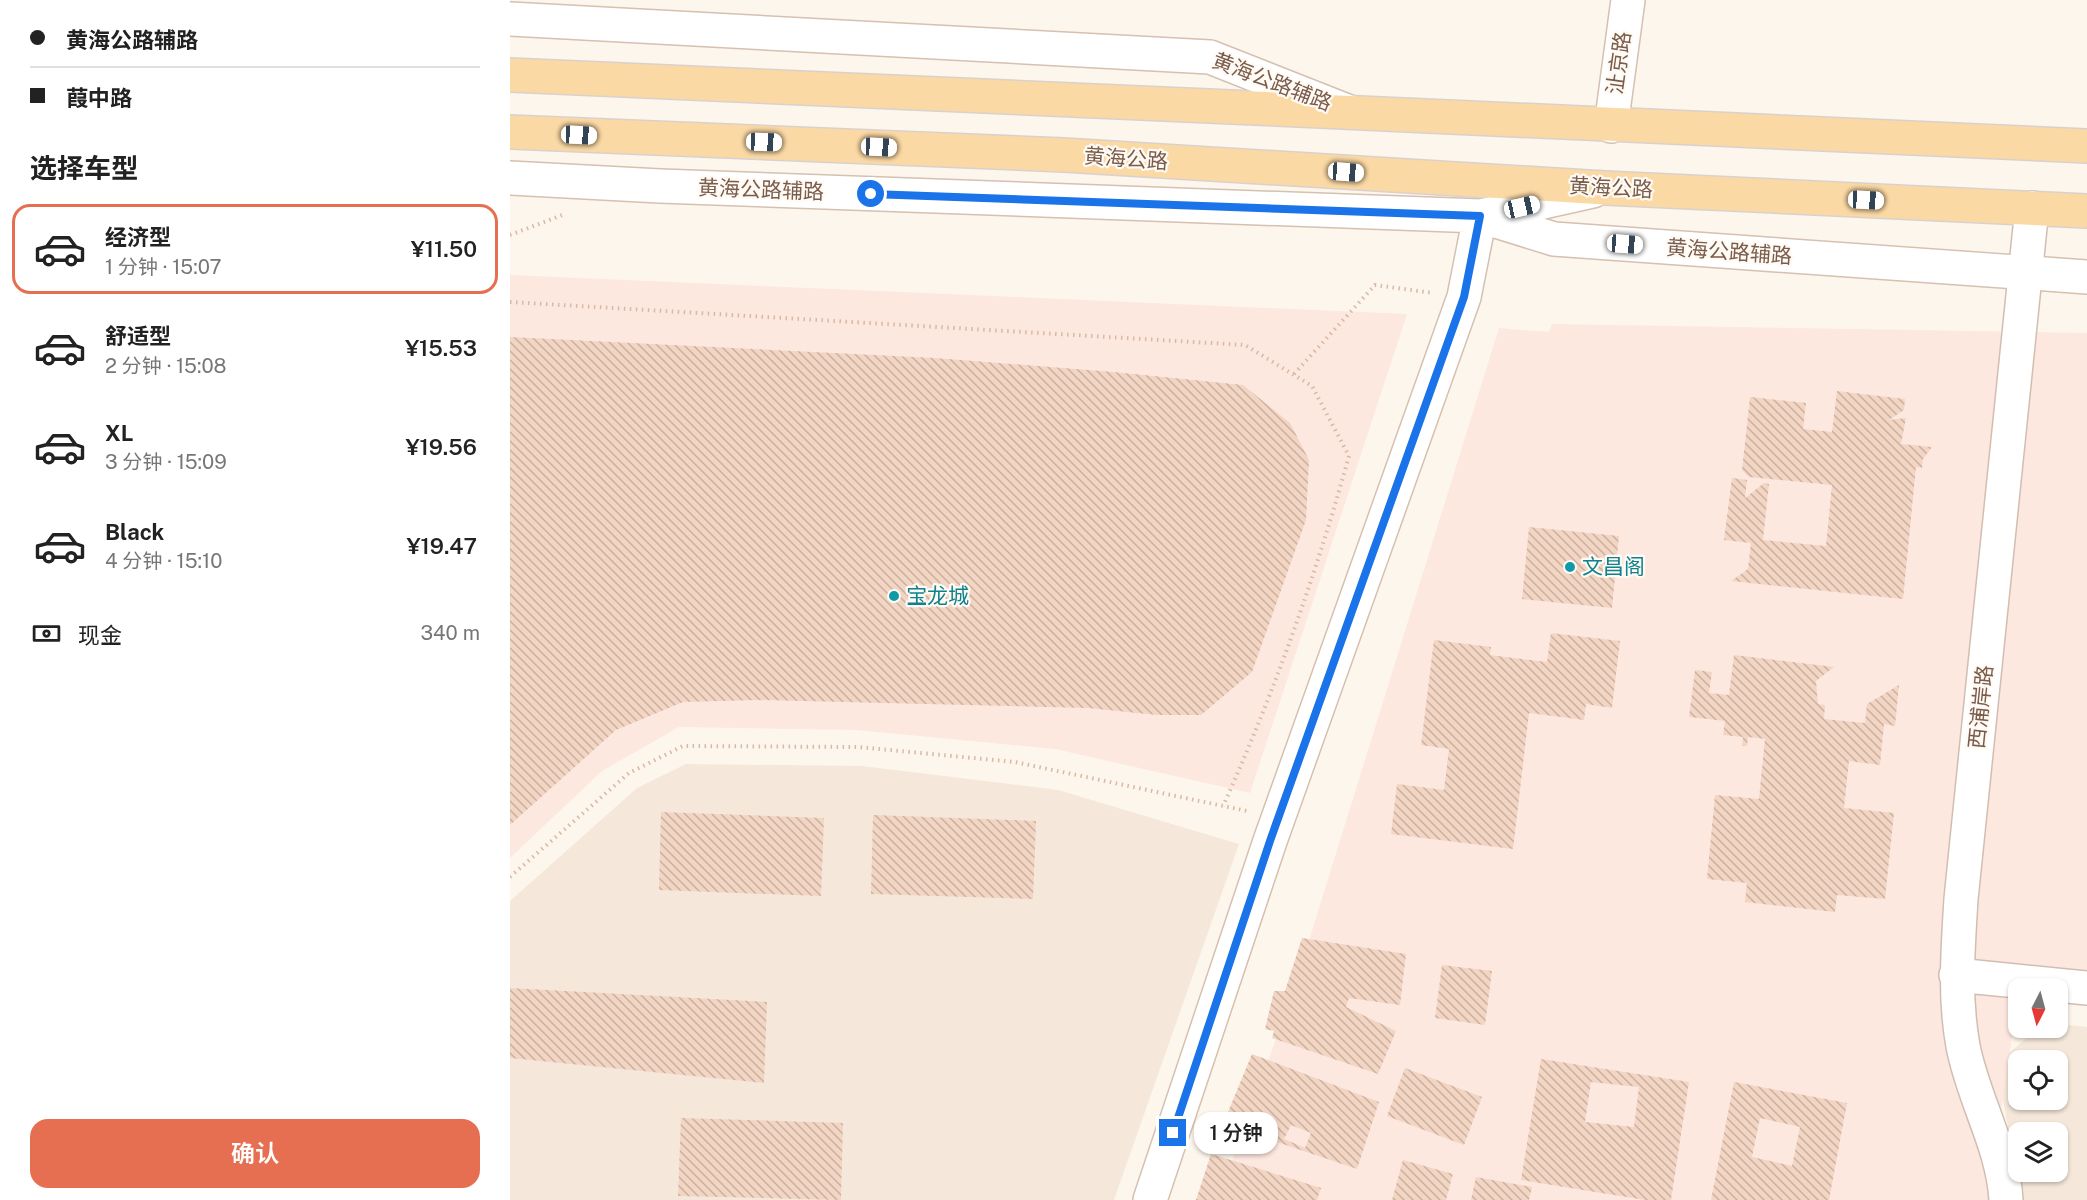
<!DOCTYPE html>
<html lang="zh">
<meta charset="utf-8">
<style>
:root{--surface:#fff;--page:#f6f6f6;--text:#222;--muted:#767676;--line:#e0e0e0;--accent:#e76f51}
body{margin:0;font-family:"Public Sans","Noto Sans SC",sans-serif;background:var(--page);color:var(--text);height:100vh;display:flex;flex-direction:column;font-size:22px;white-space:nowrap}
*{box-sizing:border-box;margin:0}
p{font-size:20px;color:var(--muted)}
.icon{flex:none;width:33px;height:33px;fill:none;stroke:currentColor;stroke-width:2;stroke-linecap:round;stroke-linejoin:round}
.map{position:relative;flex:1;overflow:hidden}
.panel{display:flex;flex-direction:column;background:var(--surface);width:510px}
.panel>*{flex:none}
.hud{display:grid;align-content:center;height:132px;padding:0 30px;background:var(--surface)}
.needle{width:39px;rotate:186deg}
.fabs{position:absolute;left:1498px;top:978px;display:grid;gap:12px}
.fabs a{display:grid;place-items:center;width:60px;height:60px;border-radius:12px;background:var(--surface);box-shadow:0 2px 4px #0004;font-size:30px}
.end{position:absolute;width:27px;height:27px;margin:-14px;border:8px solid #1a73e8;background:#fff;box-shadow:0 0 0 3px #fff}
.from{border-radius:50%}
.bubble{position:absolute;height:42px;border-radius:18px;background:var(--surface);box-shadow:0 2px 4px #0004;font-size:20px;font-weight:600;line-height:42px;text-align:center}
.car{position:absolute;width:18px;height:36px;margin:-18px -9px;border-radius:8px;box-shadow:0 0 4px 2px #0007;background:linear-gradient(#fff 24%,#345 0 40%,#fff 0 76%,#345 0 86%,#fff 0)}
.hud b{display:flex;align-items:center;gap:21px;height:57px;font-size:22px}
.hud b+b{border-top:2px solid var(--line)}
.hud i{width:15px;height:15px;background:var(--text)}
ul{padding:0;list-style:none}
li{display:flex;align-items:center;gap:18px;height:90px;margin:0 12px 9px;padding:0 18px;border:3px solid transparent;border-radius:18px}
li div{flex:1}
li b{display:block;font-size:22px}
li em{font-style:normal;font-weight:600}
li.on{border-color:var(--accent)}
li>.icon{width:54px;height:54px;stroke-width:1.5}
h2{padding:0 30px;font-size:27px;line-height:72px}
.pay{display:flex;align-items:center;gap:15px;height:66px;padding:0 30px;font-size:22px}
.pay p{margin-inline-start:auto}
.primary-button{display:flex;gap:12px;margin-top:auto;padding:12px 30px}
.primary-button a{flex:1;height:69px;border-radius:18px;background:var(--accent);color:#fff;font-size:24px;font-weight:600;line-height:69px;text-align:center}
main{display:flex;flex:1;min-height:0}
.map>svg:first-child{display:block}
.residential{fill:#f5e8da;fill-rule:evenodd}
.commercial{fill:#fde8e0}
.building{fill:url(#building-back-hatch);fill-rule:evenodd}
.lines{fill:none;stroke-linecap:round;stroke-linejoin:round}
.street-casing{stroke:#d1beb0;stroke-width:36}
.secondary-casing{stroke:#d6c0b0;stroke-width:36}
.primary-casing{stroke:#dad1cd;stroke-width:36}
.path{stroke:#d9b8a5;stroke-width:4;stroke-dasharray:1.5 4.5;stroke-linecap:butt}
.street{stroke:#fff;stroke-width:33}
.secondary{stroke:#fff;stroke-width:33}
.primary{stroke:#fbd9a5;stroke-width:33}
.route{stroke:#1a73e8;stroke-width:8}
.culture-dot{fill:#0f9aa8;stroke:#fffaf3;stroke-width:2}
.labels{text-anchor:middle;stroke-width:4.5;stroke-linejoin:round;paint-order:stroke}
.street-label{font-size:21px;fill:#7a5c4d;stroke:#fffaf3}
.culture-label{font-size:21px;fill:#0d838f;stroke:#fffaf3;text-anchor:start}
</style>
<main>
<section class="panel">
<div class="hud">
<b><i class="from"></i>黄海公路辅路</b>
<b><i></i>葭中路</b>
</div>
<h2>选择车型</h2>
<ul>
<li class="on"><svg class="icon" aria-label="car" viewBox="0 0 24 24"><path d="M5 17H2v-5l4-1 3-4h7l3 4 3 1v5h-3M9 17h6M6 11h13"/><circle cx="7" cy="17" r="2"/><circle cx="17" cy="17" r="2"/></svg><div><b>经济型</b><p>1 分钟 · 15:07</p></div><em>¥11.50</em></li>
<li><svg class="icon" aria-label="car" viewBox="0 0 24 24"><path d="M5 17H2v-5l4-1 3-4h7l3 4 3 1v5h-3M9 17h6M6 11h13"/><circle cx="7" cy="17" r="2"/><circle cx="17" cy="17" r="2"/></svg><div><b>舒适型</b><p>2 分钟 · 15:08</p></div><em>¥15.53</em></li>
<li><svg class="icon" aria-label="car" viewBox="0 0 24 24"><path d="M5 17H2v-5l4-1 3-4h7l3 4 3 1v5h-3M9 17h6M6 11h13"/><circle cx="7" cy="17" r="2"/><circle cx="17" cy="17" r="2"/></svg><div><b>XL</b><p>3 分钟 · 15:09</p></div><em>¥19.56</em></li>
<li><svg class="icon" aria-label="car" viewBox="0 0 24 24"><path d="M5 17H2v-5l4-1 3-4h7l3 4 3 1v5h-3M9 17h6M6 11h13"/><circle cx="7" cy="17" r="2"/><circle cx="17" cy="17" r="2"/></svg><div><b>Black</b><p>4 分钟 · 15:10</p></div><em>¥19.47</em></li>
</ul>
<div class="pay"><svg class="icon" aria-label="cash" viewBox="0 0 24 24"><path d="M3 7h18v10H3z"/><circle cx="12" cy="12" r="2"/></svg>现金<p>340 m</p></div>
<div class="primary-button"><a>确认</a></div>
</section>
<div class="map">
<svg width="1577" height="1200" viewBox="0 0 1577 1200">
<defs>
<pattern id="building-back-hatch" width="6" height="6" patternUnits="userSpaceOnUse" patternTransform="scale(1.5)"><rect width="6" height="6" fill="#f3d5c3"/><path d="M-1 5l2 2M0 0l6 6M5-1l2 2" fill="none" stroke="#cab0a1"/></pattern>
</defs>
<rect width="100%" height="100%" fill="#fdf6ec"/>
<!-- residential -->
<path class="residential" d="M176 764 352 766 548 790 729 844 604 1200H0V901L127 788Z
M1548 1024 1577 1027V1200H1512L1486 1064 1528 1028H1548ZM1509 1060H1548V1100H1509ZM1509 1132H1548V1172H1509Z"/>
<!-- commercial -->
<path class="commercial" d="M0 275 897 314 740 793 545 749 346 730 169 727 92 771 0 858Z
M1042 324 1577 333V989L1509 988 1478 1200H708L783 992 989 328 1039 332Z"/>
<!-- building -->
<path class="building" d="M0 337 425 358 604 372 733 385 780 423 799 460 796 520 742 672 691 715H647L578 708 247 700 173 702 106 730 0 825Z
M1327 391 1395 399 1394 410 1379 420 1396 418 1391 444 1422 447 1413 459 1412 468 1406 467 1393 599 1221 581 1238 569 1241 543 1214 540 1222 478 1237 480 1235 498 1254 483 1259 484 1253 540 1316 546 1322 485 1239 477 1232 470 1240 397 1296 403 1293 429 1322 432Z
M1019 527 1109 536 1102 608 1012 599Z
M1041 633 1110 641 1102 708 1076 704 1074 720 1019 713 1003 849 881 834 887 784 934 790 939 749 911 745 924 640 981 647 980 655 1037 662Z
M1224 655 1324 667 1306 681 1308 704 1315 705 1314 719 1355 723 1357 704 1389 685 1385 726 1374 724 1370 765 1339 761 1334 808 1384 813 1375 899 1327 895 1325 912 1235 902 1237 883 1197 879 1205 795 1249 799 1255 739 1238 737 1237 746H1232L1233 737 1213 735 1215 721 1179 717 1185 670 1202 672 1199 693 1219 695Z
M151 812 314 818 311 896 149 890Z
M363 815 526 821 523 899 361 894Z
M792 938 896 954 890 1005 839 998 836 1007 886 1031 868 1074 762 1038 764 1031 755 1029 764 991H775Z
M932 965 982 971 975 1025 925 1018Z
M0 988 257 1002 254 1083 0 1058Z
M742 1054 869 1102 847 1169 713 1124ZM781 1125 801 1133 795 1148 774 1139Z
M1031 1059 1179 1082 1161 1200H1135L1011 1180ZM1081 1082 1129 1087 1124 1127 1075 1122Z
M895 1068 972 1097 954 1145 877 1116Z
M1224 1082 1337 1103 1319 1200H1201ZM1250 1118 1290 1127 1282 1166 1242 1157Z
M171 1118 333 1123 331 1200 168 1196Z
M701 1154 811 1188 807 1200H686Z
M893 1160 943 1174 936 1200H882Z
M966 1177 1022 1187 1019 1200H961Z"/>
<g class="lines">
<defs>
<path id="street" d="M1446 975 1577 988
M1496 1200C1493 1146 1463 1099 1453 1046 1444 997 1448 948 1451 899L1522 208"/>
<path id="secondary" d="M0 19 700 57 837 111
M1101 126 1118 0
M0 178 150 186 970 216 1044 239 1577 277
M640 1200 760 841 954 297 970 216 1083 191"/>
<path id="primary" d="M0 75C526 96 1051 124 1577 146
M0 132 554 155 1095 188 1577 211"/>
</defs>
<!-- street casing -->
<use href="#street" class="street-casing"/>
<!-- secondary casing -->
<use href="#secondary" class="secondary-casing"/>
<!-- primary casing -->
<use href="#primary" class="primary-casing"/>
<!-- path -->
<path class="path" d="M0 235 55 214
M0 302 735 345 802 386 839 456C806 575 764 693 713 806
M784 374 865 285 923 293
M0 877 119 773 173 746 348 747 505 762 737 811"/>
<!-- street -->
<use href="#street" class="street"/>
<!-- secondary -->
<use href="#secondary" class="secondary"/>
<!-- primary -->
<use href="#primary" class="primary"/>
</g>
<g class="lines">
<!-- route -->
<path class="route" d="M361 194 970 216 954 297 760 841 663 1133"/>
</g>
<!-- markers -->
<g class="culture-dot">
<circle cx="1060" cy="567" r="6"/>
<circle cx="384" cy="596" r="6"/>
</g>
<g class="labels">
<!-- street labels -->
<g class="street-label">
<text transform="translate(1109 63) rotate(-82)" y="7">沚京路</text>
<text transform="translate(762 82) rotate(21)" y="7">黄海公路辅路</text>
<text transform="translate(616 159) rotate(4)" y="7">黄海公路</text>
<text transform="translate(1101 188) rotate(3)" y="7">黄海公路</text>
<text transform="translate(251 190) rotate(2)" y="7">黄海公路辅路</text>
<text transform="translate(1219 252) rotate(4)" y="7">黄海公路辅路</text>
<text transform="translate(1471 707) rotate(-84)" y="7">西浦岸路</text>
</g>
<!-- culture labels -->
<g class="culture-label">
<text x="1072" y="574">文昌阁</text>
<text x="396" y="603">宝龙城</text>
</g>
</g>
</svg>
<div class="fabs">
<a><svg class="needle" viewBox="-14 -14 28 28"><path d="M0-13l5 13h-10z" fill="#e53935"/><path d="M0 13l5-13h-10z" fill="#767676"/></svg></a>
<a><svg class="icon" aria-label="locate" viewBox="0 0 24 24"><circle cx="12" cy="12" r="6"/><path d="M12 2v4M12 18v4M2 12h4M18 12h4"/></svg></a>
<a><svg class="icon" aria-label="layers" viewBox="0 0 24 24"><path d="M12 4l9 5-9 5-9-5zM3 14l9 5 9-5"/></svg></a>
</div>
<i class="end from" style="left:361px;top:194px"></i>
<i class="end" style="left:663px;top:1133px"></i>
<div class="bubble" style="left:684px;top:1112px;width:84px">1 分钟</div>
<i class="car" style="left:69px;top:135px;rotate:93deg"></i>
<i class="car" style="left:254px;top:142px;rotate:92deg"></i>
<i class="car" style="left:369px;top:147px;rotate:93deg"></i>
<i class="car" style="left:836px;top:172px;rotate:94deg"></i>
<i class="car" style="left:1356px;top:200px;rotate:93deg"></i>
<i class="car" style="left:1012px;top:207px;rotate:77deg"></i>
<i class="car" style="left:1115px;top:244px;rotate:94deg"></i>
</div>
</main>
